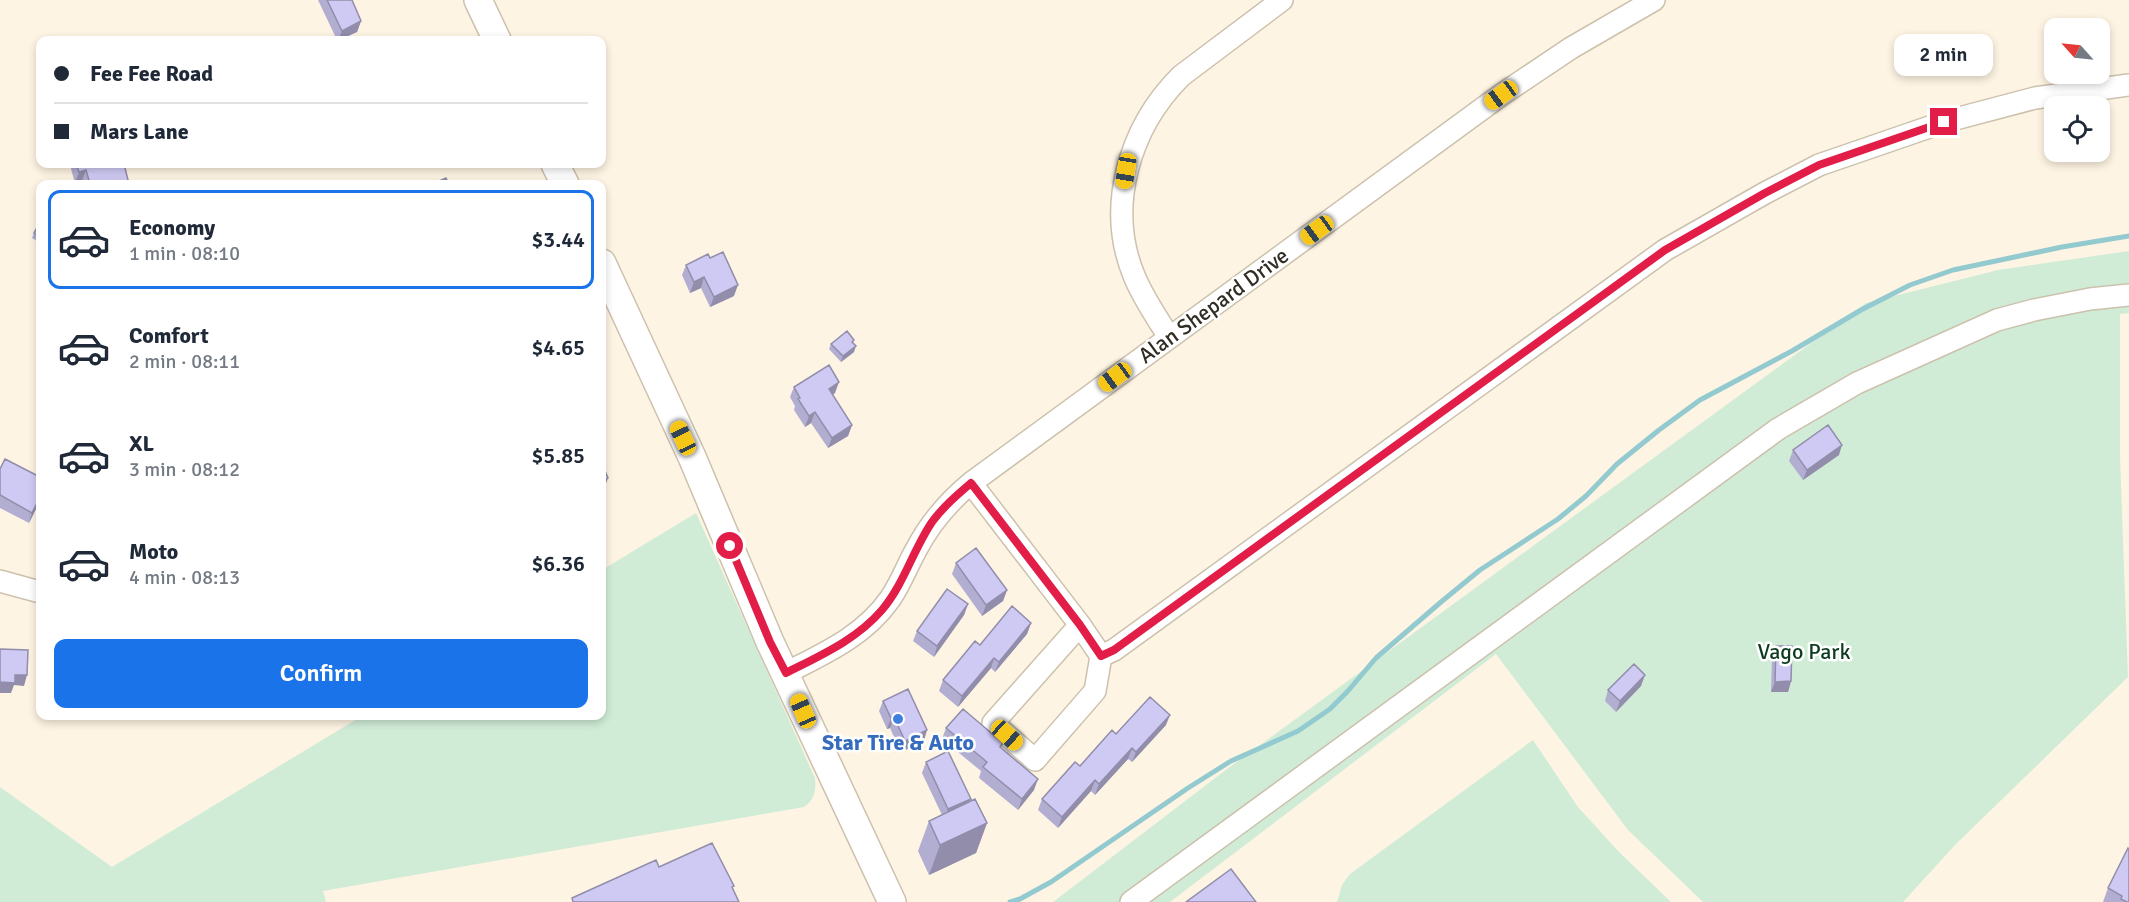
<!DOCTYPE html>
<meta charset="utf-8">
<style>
:root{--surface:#fff;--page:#f2f2f3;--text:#1f2937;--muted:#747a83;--line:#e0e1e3;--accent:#1a73e8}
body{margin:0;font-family:Signika,sans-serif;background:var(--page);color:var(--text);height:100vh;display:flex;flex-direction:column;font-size:22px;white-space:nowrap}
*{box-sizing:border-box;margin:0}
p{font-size:20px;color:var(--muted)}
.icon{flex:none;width:33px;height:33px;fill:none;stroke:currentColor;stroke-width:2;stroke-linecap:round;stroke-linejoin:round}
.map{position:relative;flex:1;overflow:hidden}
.details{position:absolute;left:36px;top:180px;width:570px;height:540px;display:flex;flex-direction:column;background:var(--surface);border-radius:12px;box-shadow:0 3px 9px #0003}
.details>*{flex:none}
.banner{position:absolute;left:36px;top:36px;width:570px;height:132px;border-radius:12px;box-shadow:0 3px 9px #0003;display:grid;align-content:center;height:132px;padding:0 18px;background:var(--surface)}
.needle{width:39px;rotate:297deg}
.tools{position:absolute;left:2044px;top:18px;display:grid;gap:12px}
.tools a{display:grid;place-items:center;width:66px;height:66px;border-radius:12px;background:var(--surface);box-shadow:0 3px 9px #0003;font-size:30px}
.end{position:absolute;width:27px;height:27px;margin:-14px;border:8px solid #e11d48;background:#fff;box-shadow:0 0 0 3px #fff}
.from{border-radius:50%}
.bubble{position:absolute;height:42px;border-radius:12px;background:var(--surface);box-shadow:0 3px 9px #0003;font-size:20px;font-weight:600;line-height:42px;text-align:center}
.car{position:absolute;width:18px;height:36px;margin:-18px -9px;border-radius:8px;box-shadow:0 0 4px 2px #0007;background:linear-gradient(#f5c518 24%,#345 0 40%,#f5c518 0 76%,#345 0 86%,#f5c518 0)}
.banner b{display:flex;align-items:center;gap:21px;height:57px;font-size:22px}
.banner b+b{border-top:2px solid var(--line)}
.banner i{width:15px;height:15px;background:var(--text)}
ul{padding:10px 0 0;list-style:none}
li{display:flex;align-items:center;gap:18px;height:99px;margin:0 12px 9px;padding:0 6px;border:3px solid transparent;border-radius:12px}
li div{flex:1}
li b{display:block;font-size:22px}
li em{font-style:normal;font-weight:600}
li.on{border-color:var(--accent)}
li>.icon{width:54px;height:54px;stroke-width:1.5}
.primary-button{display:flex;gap:12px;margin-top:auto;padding:12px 18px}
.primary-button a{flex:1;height:69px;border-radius:12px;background:var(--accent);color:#fff;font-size:24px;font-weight:600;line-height:69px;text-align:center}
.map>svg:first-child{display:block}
.green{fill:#d0ecd7}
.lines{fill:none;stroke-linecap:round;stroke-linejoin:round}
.stream{stroke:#93cad0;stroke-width:5}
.minor-casing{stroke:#ccc1ac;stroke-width:24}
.tertiary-casing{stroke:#ccc1ac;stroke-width:30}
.minor{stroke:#fff;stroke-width:21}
.tertiary{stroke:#fff;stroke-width:27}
.wall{fill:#b2aed1}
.shaded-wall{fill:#918daa}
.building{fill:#cfcaf3;stroke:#918daa;stroke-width:1.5}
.route{stroke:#e11d48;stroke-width:8}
.shop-dot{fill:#3f7fe0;stroke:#fff;stroke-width:2}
.labels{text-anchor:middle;stroke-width:5;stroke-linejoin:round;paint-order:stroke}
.street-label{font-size:22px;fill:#312c24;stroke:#fff}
.park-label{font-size:22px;fill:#0d3b1f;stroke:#fff}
.shop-label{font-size:22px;font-weight:bold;fill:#366cbe;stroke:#fff}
</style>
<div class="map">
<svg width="2129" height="902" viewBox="0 0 2129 902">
<rect width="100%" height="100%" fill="#fef4e3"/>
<!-- green -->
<path class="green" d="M2129 251V313L2120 314V457L2128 677 1956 844 1903 902H1703L1628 830 1496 654 1170 902H1053L1227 769 1866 303 1998 270Z
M696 513 815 778C816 789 815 800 804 807L323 891 326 902H0V787L112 867 362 716H602V570Z
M1533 740 1578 807 1619 852 1671 902H1337L1342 885 1350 874Z"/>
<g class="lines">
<!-- stream -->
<path class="stream" d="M1010 902 1020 899 1051 882 1188 788 1231 761 1298 731 1330 709 1347 692 1376 658 1441 602 1480 570 1558 519 1586 496 1617 464 1659 430 1700 400 1792 351 1861 310 1910 285 1953 270 2062 247 2129 236"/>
<defs>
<path id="minor" d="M1169 337C1157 318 1144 299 1135 278 1105 208 1129 128 1181 76L1282 0
M971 483 1080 625 1101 656 1114 650 1665 250 1765 193 1819 165 1944 122 2035 98 2129 85
M0 581 40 592
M1080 625 993 723 1035 760 1095 691 1101 656
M786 673C825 653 864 636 890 599 901 583 907 566 916 550 930 523 948 502 971 483L1501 95 1571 48 1654 0
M1131 902 1778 429 1857 383 1997 320 2034 310 2090 299 2129 295"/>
<path id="tertiary" d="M478 0 497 40
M555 164 565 184
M602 263 692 457 770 642 892 902"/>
</defs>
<!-- minor casing -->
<use href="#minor" class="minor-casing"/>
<!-- tertiary casing -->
<use href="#tertiary" class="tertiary-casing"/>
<!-- minor -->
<use href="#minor" class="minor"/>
<!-- tertiary -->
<use href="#tertiary" class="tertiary"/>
</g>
<!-- wall -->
<path class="wall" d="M318 0H352L361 21 357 32 340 40H337Z
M73 164H124L129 184H83L82 181 75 183 71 169Z
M40 225V239L39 242 32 238 34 233Z
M40 249V305L39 254Z
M686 265 734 296 710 307 701 288 690 293 682 275Z
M854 340 853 343 854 352 841 362 829 349 831 344Z
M794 387 835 393 833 395 852 425 848 436 828 448 811 423 805 427 794 410 795 406 790 397Z
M1793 450 1839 455 1803 480 1789 461Z
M0 469 40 501 29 523 0 508Z
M956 563 1007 590 1003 601 982 616 952 574Z
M968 604 964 615 934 657 913 641 917 631Z
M1031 623 1027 634 995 672 991 668 958 707 939 691 943 680 980 645Z
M1776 646 1791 681 1788 692H1771L1772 657Z
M1641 686 1616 712 1605 701 1608 690Z
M883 701 924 741 901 752 890 728 887 729 879 711Z
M1166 725 1132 762 1128 759 1095 795 1091 791 1058 828 1038 810 1042 799 1116 734Z
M946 728 1003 743 1001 748 1034 790 1018 810 979 778 981 771 942 739Z
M926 762 969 802 987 823 976 853 929 875 918 851 929 821 942 815 922 773Z
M2129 849V902H2103L2108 888Z"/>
<!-- shaded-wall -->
<path class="shaded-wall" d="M361 21 357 32 338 40 342 31Z
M86 170 82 181 75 183 79 172Z
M704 277 701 288 690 293 694 282Z
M738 285 734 296 710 307 714 297Z
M856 346 854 352 841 362 843 356Z
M839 382 835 393 825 399 829 389Z
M815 412 811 423 805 427 809 416Z
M852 425 848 436 828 448 832 438Z
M1842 445 1839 455 1803 480 1807 470Z
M608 478 604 489 602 490V481Z
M40 497V501L29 523 32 513Z
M1007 590 1003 601 982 616 986 605Z
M968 604 964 615 934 657 937 646Z
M1031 623 1027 634 995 672 999 662Z
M994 658 991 668 958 707 962 696Z
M15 675H27L24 686 14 685 11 693H0V682Z
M1645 675 1641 686 1616 712 1620 701Z
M1791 681 1788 692H1771L1775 682Z
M1170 715 1166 725 1132 762 1136 752Z
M894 717 890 728 887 729 891 718Z
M927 730 924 741 901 752 905 741Z
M1132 748 1128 759 1095 795 1099 784Z
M1038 779 1034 790 1018 810 1022 799Z
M1095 780 1091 791 1058 828 1062 817Z
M971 799 967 810 944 820 948 809Z
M987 823 976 853 929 875 940 845Z"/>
<!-- building -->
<path class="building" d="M327 0H352L361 21 342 31Z
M76 164H124L129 184H90L86 170 79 172Z
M446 178 449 184H432Z
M39 224 40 225V236L34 233Z
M723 252 738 285 714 297 704 277 694 282 686 265 708 254 710 258Z
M847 331 854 340 852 342 856 346 843 356 831 344Z
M829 365 839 382 829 389 852 425 832 438 815 412 809 416 798 399 800 398 794 387Z
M1828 425 1842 445 1807 470 1793 450Z
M5 459 40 477V497L32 513 0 495V469Z
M602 464 608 478 602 481Z
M976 548 1007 590 986 605 956 563Z
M947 589 968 604 937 646 917 631Z
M1012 606 1031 623 999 662 994 658 962 696 943 680 975 641 980 645Z
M1776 646H1792L1791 681 1775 682Z
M0 649 28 650 27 675H15V683L0 682Z
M1634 664 1645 675 1620 701 1608 690Z
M908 689 927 730 905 741 894 717 891 718 883 701Z
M1150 697 1170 715 1136 752 1132 748 1099 784 1095 780 1062 817 1042 799 1075 762 1080 766 1112 730 1116 734Z
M963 709 1003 743 1000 747 1038 779 1022 799 983 767 987 762 946 728Z
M948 751 971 799 948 809 926 762Z
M975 799 987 823 940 845 929 821Z
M712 843 734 886 732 887 739 902H573L572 898 656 860 659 867Z
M2128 848 2129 849V902H2127L2121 899 2122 896 2108 888Z
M1231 869 1256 902H1186Z"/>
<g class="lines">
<!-- route -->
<path class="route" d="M730 546 770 642 786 673C821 655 856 640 882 610 904 584 913 550 932 522 943 507 957 495 971 483L1080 625 1101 656 1114 650 1665 250 1765 193 1819 165 1944 122"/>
</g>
<!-- markers -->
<circle class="shop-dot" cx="898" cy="719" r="6"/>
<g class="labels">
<!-- street labels -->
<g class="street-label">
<text transform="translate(1213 305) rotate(-36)" y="8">Alan Shepard Drive</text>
</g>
<!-- park labels -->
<g class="park-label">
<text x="1804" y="659">Vago Park</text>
</g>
<!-- shop labels -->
<g class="shop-label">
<text x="898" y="750">Star Tire &amp; Auto</text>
</g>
</g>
</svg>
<div class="tools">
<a><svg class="needle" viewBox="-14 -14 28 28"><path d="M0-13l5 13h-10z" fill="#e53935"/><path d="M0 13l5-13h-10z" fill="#747a83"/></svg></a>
<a><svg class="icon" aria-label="locate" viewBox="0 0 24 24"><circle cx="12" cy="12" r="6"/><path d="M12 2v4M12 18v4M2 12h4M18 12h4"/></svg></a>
</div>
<i class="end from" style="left:730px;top:546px"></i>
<i class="end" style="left:1944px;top:122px"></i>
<div class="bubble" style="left:1894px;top:34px;width:99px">2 min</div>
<i class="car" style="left:1501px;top:95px;rotate:234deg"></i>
<i class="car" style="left:1126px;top:171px;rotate:189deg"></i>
<i class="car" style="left:1317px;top:230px;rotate:234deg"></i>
<i class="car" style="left:1115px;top:377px;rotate:234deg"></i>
<i class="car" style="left:683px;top:438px;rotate:335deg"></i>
<i class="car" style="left:803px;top:711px;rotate:336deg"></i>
<i class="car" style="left:1007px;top:735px;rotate:132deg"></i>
<div class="banner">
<b><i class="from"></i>Fee Fee Road</b>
<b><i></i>Mars Lane</b>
</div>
<section class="details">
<ul>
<li class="on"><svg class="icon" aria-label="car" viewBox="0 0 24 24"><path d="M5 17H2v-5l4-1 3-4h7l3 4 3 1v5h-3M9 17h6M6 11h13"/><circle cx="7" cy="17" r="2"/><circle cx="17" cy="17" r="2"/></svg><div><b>Economy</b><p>1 min · 08:10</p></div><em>$3.44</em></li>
<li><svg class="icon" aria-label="car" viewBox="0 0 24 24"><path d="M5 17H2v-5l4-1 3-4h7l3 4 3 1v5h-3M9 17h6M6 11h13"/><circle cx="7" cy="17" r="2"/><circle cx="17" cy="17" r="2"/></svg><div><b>Comfort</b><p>2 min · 08:11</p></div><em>$4.65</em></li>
<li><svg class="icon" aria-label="car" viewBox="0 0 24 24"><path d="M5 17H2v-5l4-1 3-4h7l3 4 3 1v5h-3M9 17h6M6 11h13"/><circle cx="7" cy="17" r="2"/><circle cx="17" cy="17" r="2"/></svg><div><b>XL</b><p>3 min · 08:12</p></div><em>$5.85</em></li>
<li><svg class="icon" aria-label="car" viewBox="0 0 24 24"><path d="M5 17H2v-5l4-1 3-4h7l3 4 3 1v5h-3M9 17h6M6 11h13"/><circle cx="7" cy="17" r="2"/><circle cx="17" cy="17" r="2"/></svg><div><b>Moto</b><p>4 min · 08:13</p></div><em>$6.36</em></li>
</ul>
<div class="primary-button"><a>Confirm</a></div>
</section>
</div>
